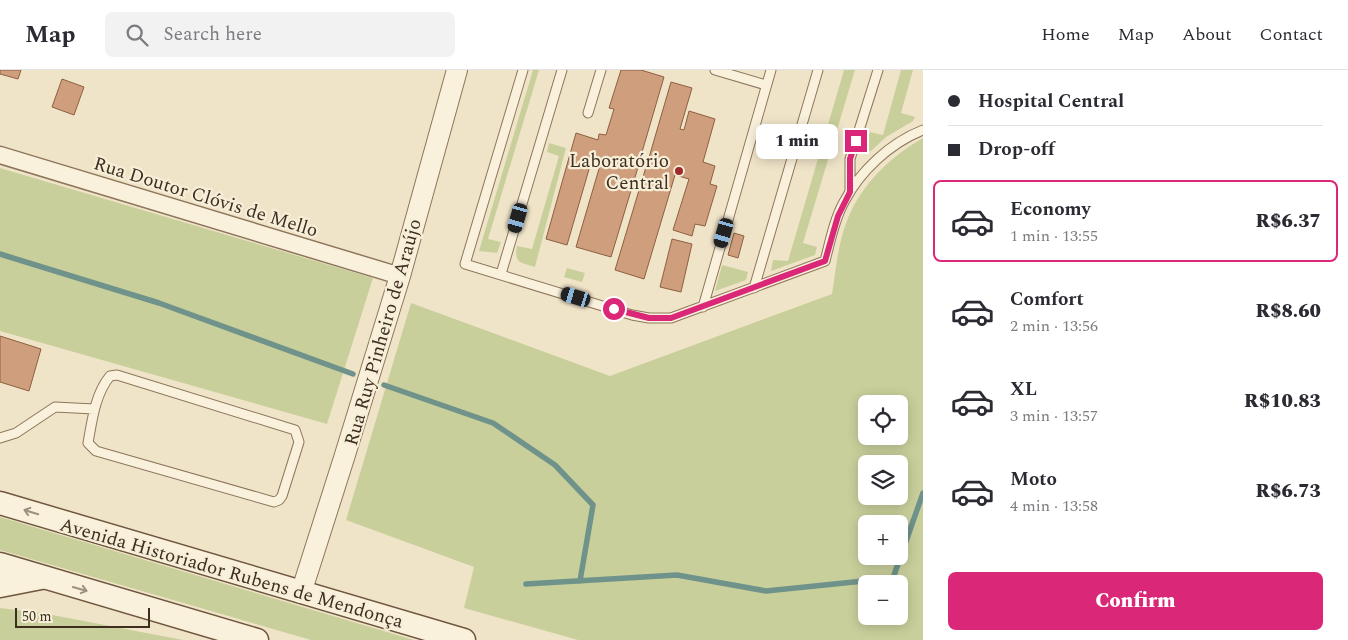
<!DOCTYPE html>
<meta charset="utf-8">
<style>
:root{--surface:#fff;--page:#f2f2f3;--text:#2b2b33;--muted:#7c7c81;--line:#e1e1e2;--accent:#db2777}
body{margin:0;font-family:Spectral,serif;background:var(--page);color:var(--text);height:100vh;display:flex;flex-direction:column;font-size:19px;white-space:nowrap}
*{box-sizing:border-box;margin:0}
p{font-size:16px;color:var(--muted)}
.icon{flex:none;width:28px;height:28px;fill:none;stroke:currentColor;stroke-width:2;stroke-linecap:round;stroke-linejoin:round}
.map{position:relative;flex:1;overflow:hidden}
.details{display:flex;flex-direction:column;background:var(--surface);width:425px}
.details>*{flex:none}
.hud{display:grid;align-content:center;height:110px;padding:0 25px;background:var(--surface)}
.buttons{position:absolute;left:858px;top:325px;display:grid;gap:10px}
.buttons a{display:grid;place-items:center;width:50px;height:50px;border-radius:8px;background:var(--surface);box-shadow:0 2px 12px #0003;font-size:25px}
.scale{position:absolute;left:15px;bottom:12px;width:135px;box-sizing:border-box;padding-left:5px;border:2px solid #3d2e20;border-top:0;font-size:14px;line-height:18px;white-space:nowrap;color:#3d2e20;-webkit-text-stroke:4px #f7eed8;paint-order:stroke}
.end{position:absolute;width:22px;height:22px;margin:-11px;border:6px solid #db2777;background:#fff;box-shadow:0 0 0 2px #fff}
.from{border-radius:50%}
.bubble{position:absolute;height:35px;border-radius:8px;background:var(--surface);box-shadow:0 2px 12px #0003;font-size:16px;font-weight:800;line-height:35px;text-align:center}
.car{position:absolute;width:15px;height:30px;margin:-15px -8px;border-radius:6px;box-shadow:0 0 4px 1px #0007;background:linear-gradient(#222 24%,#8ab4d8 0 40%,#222 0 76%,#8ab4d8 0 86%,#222 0)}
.hud b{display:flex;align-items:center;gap:18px;height:48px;font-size:19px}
.hud b+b{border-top:1px solid var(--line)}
.hud i{width:12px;height:12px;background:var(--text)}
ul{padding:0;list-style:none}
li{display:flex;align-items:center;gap:15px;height:82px;margin:0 10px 8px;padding:0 15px;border:2px solid transparent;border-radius:8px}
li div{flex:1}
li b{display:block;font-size:19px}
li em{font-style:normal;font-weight:800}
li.on{border-color:var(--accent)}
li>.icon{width:45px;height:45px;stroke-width:1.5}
.button{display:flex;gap:10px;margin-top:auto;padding:10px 25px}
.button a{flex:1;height:58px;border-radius:8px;background:var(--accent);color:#fff;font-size:20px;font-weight:800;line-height:58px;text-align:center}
header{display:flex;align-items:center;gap:30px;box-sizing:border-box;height:70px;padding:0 25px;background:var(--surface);border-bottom:1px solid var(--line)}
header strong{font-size:24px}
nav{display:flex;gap:28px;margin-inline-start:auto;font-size:18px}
.search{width:350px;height:45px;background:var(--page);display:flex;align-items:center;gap:12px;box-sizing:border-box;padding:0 18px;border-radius:8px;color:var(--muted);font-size:19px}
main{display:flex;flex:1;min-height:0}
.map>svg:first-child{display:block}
.green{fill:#c9cf9b;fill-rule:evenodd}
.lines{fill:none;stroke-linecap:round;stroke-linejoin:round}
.stream{stroke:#6f938a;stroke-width:5.5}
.building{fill:#cf9f7d;stroke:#8d5f41}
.service-casing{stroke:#8d765c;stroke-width:11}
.minor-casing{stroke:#8d765c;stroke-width:19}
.tertiary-casing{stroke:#8d765c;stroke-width:22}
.secondary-casing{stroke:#6f573f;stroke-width:25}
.service{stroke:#faf1dc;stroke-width:9}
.minor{stroke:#faf1dc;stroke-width:16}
.tertiary{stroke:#faf1dc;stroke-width:20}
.secondary{stroke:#faf1dc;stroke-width:22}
.oneway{stroke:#9c907e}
.route{stroke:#db2777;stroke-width:6}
.poi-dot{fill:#9e2a2b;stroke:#f7eed8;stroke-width:2}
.labels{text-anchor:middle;stroke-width:4.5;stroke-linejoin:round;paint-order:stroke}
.poi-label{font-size:19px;fill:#3d2e20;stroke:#f7eed8;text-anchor:end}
.street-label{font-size:19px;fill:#3d2e20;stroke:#f7eed8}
</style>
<header>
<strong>Map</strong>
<div class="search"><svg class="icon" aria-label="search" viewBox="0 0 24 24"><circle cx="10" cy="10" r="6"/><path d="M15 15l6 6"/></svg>Search here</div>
<nav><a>Home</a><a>Map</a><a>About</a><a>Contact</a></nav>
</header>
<main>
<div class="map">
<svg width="923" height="570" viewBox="0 0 923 570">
<rect width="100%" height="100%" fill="#f0e4c8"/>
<!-- green -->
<path class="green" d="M533 0H539L488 169 501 172 497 183 479 181Z
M844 0H855L803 173 817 177 815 185 771 201 773 190 788 191Z
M901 0H913L901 43 915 47 913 51 886 67 871 81 864 80 870 62 883 65Z
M923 68V570H578L464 538 474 497 346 450 411 233 610 306 832 224C836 199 838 172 848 148 862 114 891 86 923 68ZM866 334H899V366H866ZM866 394H899V426H866ZM866 454H899V486H866ZM866 514H899V546H866Z
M549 73 566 78 535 197C520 192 514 194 517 176L532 179 559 86 547 82Z
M0 98 373 208 327 354 0 261Z
M722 195 748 202 746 210 715 221Z
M567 198 585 203 582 212 564 207Z
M0 447 414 570H311L0 480Z
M0 538 42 543 183 570H0Z"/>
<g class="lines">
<!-- stream -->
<path class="stream" d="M0 184 159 233 353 304
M384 315 493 353 555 395 593 435 580 511
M526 514 677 505 766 521 893 508 923 423"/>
</g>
<!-- building -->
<path class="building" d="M0 0H21L18 9 0 4Z
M621 0H641L664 7 640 89 648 91 671 12 692 18 680 59 684 60 689 41 715 49 703 92 715 96 710 114 717 116 705 156 695 154 692 166 673 160 689 109 675 105 644 209 615 200 646 97 639 94 611 187 576 177 601 92 592 89 567 175 546 169 576 63 598 70 599 64 606 65 614 39 609 38Z
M62 9 84 17 74 45 52 37Z
M734 163 744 166 738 188 728 185Z
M672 169 692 174 681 222 660 217Z
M0 266 41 279 29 321 0 312Z"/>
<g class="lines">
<defs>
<path id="service" d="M523 0 465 194 632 245 649 248H671L825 191C830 172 834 150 844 132 860 101 890 73 923 60
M715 0 766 15
M588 43 601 0
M850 122V89L878 0
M501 204 562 0
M754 218 818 0
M703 237 771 0
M117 305 295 360 299 372 282 426 279 430 274 432 96 381 88 373C92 351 95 324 110 306Z
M0 368 16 363 55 337 94 339"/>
<path id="minor" d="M0 85 400 206"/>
<path id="tertiary" d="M301 523 344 388 400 206 457 0"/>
<path id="secondary" d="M0 433 464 570
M0 494 257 570
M0 516 41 508"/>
</defs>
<!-- service casing -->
<use href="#service" class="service-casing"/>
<!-- minor casing -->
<use href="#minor" class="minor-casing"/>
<!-- tertiary casing -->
<use href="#tertiary" class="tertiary-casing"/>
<!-- secondary casing -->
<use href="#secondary" class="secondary-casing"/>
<!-- service -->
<use href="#service" class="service"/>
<!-- minor -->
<use href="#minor" class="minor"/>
<!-- tertiary -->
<use href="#tertiary" class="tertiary"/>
<!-- secondary -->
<use href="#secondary" class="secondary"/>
</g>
<!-- one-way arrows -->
<defs><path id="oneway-shaft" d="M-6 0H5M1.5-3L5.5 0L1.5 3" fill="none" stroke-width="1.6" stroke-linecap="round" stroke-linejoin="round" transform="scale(1.25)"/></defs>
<g class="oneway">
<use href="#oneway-shaft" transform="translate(31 442) rotate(-163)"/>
<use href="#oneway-shaft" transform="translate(80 519) rotate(16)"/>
</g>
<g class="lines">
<!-- route -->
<path class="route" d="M614 239 649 248H671L825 191 838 146 850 122V89L856 71"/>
</g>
<!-- markers -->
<circle class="poi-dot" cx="679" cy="101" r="5"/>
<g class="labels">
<!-- poi labels -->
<g class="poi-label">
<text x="669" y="97">Laboratório<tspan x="669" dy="22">Central</tspan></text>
</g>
<!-- street labels -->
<g class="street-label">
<text transform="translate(206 126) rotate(17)" y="7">Rua Doutor Clóvis de Mello</text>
<text transform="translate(382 262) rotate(-74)" y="7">Rua Ruy Pinheiro de Araújo</text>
<text transform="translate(232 502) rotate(16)" y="7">Avenida Historiador Rubens de Mendonça</text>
</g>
</g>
</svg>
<div class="buttons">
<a><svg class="icon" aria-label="locate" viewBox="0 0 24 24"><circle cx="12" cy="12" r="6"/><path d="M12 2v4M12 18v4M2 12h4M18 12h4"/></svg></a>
<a><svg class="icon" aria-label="layers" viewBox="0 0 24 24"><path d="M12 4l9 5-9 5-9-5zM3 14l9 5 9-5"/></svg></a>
<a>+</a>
<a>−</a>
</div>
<div class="scale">50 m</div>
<i class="end from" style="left:614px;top:239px"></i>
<i class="end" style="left:856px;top:71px"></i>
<div class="bubble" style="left:756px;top:54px;width:82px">1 min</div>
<i class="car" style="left:518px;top:148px;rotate:196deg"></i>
<i class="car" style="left:724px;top:163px;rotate:196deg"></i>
<i class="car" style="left:576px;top:227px;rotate:287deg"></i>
</div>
<section class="details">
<div class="hud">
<b><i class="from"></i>Hospital Central</b>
<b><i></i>Drop-off</b>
</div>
<ul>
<li class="on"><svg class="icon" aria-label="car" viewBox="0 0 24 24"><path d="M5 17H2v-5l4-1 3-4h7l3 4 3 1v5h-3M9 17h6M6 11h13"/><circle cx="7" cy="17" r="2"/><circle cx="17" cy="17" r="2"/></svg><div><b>Economy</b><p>1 min · 13:55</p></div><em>R$6.37</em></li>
<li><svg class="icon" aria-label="car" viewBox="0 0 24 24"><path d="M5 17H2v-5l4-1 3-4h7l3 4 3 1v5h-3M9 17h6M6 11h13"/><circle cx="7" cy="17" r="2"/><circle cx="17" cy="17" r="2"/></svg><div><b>Comfort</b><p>2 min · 13:56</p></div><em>R$8.60</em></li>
<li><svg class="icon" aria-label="car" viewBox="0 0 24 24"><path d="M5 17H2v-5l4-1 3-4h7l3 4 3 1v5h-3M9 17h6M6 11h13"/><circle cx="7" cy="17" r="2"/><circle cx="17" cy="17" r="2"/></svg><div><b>XL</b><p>3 min · 13:57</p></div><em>R$10.83</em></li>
<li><svg class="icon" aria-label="car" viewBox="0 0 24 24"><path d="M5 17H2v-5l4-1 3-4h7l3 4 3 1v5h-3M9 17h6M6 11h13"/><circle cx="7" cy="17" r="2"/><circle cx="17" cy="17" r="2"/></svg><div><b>Moto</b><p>4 min · 13:58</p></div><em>R$6.73</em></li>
</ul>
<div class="button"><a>Confirm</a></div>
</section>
</main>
